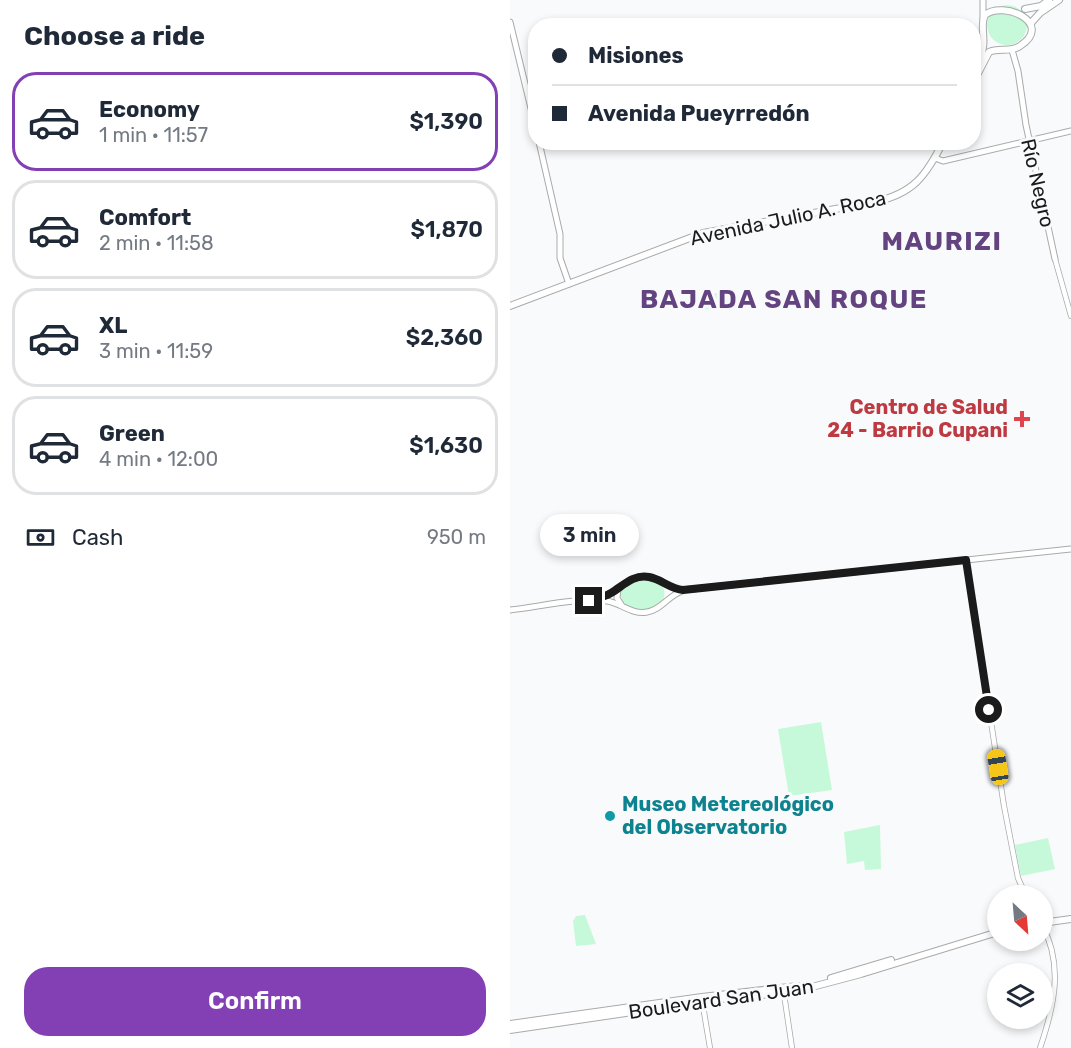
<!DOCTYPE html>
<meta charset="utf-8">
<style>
:root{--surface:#fff;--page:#f6f6f7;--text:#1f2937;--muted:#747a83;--line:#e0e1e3;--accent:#8240b4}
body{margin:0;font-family:Rubik,sans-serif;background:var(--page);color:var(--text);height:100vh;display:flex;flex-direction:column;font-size:22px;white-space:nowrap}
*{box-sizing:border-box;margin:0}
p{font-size:20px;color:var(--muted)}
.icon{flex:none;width:33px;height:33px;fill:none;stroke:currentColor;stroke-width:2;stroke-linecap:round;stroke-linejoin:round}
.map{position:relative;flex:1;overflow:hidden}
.side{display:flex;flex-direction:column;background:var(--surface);width:510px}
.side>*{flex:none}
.hud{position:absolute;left:18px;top:18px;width:453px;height:132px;border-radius:24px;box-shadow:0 3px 9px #0003;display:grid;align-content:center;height:132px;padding:0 24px;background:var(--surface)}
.needle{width:39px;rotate:154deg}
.controls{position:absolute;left:477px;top:885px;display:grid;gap:12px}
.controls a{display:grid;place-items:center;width:66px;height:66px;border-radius:50%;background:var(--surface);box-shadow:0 3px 9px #0003;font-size:30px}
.end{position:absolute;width:27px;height:27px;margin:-14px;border:8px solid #1b1b1b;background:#fff;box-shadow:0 0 0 3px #fff}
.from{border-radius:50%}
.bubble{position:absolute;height:42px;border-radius:21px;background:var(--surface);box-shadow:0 3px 9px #0003;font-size:20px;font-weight:600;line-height:42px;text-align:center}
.car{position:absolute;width:18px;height:36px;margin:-18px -9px;border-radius:8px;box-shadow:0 0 4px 2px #0007;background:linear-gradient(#f5c518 24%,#345 0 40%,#f5c518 0 76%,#345 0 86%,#f5c518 0)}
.hud b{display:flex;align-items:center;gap:21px;height:57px;font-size:22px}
.hud b+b{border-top:2px solid var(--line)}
.hud i{width:15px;height:15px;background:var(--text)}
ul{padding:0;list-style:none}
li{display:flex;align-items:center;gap:18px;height:99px;margin:0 12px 9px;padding:0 12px;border:3px solid var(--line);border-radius:24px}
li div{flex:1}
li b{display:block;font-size:22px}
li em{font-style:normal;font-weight:600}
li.selected{border-color:var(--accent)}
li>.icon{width:54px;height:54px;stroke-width:1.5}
h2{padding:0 24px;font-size:27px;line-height:72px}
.pay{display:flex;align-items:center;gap:15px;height:66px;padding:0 24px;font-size:22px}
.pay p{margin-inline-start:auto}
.cta{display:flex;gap:12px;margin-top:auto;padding:12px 24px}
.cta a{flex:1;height:69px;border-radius:24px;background:var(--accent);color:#fff;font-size:24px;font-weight:600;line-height:69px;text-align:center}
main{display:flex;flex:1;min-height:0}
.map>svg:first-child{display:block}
.green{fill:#c6f9da}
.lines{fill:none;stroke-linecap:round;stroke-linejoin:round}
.tertiary-casing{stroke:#a9aaab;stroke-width:6}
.secondary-casing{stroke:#a9aaab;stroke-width:7}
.primary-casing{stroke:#a9aaab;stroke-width:8}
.tertiary{stroke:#fff;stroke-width:4.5}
.secondary{stroke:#fff;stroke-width:5}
.primary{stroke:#fff;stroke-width:6}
.route{stroke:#1b1b1b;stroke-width:8}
.health-dot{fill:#e0444e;stroke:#f9fafb;stroke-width:2}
.culture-dot{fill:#0f9aa8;stroke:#f9fafb;stroke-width:2}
.labels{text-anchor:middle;stroke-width:6;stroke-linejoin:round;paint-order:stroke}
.street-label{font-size:20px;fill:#1b1b1b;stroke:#f9fafb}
.health-label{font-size:20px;font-weight:bold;fill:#be3a42;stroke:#f9fafb;text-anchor:end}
.culture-label{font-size:20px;font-weight:bold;fill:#0d838f;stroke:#f9fafb;text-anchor:start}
.district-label{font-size:26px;font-weight:bold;letter-spacing:1.5px;fill:#644480;stroke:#f9fafb}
</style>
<main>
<section class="side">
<h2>Choose a ride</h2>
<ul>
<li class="selected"><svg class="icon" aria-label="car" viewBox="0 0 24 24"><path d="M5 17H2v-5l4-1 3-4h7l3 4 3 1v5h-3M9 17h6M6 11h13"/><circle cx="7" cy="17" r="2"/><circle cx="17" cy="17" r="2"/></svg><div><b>Economy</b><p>1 min · 11:57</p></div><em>$1,390</em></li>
<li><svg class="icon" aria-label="car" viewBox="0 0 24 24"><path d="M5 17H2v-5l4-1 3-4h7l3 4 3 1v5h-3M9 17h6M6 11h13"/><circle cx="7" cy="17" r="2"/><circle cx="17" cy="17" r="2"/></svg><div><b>Comfort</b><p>2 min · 11:58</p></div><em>$1,870</em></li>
<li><svg class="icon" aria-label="car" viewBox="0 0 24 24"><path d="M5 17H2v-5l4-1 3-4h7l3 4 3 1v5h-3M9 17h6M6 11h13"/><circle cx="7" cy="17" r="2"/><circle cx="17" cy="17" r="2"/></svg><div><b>XL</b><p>3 min · 11:59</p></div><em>$2,360</em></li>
<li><svg class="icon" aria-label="car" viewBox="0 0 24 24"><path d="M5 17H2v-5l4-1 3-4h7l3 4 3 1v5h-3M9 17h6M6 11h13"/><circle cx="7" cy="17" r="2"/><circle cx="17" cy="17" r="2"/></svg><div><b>Green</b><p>4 min · 12:00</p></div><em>$1,630</em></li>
</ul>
<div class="pay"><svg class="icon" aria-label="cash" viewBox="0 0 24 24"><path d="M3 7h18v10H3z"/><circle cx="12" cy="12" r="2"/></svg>Cash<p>950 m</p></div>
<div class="cta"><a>Confirm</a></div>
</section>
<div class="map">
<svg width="561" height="1048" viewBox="0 0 561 1048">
<rect width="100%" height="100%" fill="#f9fafb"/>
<!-- green -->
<path class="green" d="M477 25a20 20 0 1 1 40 0a20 20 0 1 1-40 0Z
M218 290 222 302 190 311 187 298Z
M135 580 143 581 152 585C160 599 148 609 133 610 126 611 121 608 114 605L110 594C113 583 124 581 135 580Z
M311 722 322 790 279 796 268 729Z
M370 825 371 869 355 870 354 861 337 864 334 832Z
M538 838 545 869 511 876 505 845Z
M75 915 86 944 66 946 63 921 66 916Z"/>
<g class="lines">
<defs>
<path id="tertiary" d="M545 259 561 316
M456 560 494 806 508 878 516 896
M274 994 282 1048
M192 1000 200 1048
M530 1048C544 1007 554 965 532 925"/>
<path id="secondary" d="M473 19V0
M0 22 26 129
M502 50 508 71 516 125 545 259
M29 142 50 234V258L59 284
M425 158 433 161 561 131
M108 589 107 598 112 606
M79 601C86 599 94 597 101 593 114 586 123 574 139 577 151 579 160 589 173 590L561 549
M0 610C28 607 70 597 97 601 111 603 122 615 137 612 151 610 158 596 172 591"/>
<path id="primary" d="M515 9 531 6 539 0
M521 23 530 13 549 0
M464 81 479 52C489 47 500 53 510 46 545 23 493 0 475 15 470 24 475 37 473 47 472 58 468 68 464 79
M0 306 193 233 364 202C403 194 416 176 433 142
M532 923 561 919
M321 978 381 960
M0 1024 192 997 288 986
M0 1030 218 998 283 992 351 974 488 932"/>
</defs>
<!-- tertiary casing -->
<use href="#tertiary" class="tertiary-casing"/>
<!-- secondary casing -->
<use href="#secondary" class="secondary-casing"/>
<!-- primary casing -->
<use href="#primary" class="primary-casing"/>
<!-- tertiary -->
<use href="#tertiary" class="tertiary"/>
<!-- secondary -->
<use href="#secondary" class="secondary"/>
<!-- primary -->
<use href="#primary" class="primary"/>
</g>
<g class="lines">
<!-- route -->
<path class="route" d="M79 601C86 599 94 597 101 593 113 586 123 574 139 577 151 579 160 589 173 590L456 560 479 710"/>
</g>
<!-- markers -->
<path class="health-dot" d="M509 410h6v6h6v6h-6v6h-6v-6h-6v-6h6z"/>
<circle class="culture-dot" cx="100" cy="816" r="6"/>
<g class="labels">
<!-- street labels -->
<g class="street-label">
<text transform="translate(528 183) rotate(77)" y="7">Río Negro</text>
<text transform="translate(278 218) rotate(-12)" y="7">Avenida Julio A. Roca</text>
<text transform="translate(211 999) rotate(-8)" y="7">Boulevard San Juan</text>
</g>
<!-- health labels -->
<g class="health-label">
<text x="498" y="414">Centro de Salud<tspan x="498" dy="23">24 - Barrio Cupani</tspan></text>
</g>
<!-- culture labels -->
<g class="culture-label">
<text x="112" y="811">Museo Metereológico<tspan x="112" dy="23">del Observatorio</tspan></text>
</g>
<!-- district labels -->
<g class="district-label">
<text x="432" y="250">MAURIZI</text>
<text x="274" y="308">BAJADA SAN ROQUE</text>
</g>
</g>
</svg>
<div class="controls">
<a><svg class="needle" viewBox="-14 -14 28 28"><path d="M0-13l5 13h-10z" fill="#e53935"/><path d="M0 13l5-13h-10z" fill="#747a83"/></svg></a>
<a><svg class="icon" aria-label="layers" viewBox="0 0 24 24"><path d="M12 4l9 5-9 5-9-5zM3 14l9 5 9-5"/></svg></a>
</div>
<i class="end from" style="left:479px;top:710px"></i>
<i class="end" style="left:79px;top:601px"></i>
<div class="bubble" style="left:30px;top:514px;width:99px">3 min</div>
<i class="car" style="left:488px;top:767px;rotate:351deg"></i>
<div class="hud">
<b><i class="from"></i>Misiones</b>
<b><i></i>Avenida Pueyrredón</b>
</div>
</div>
</main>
